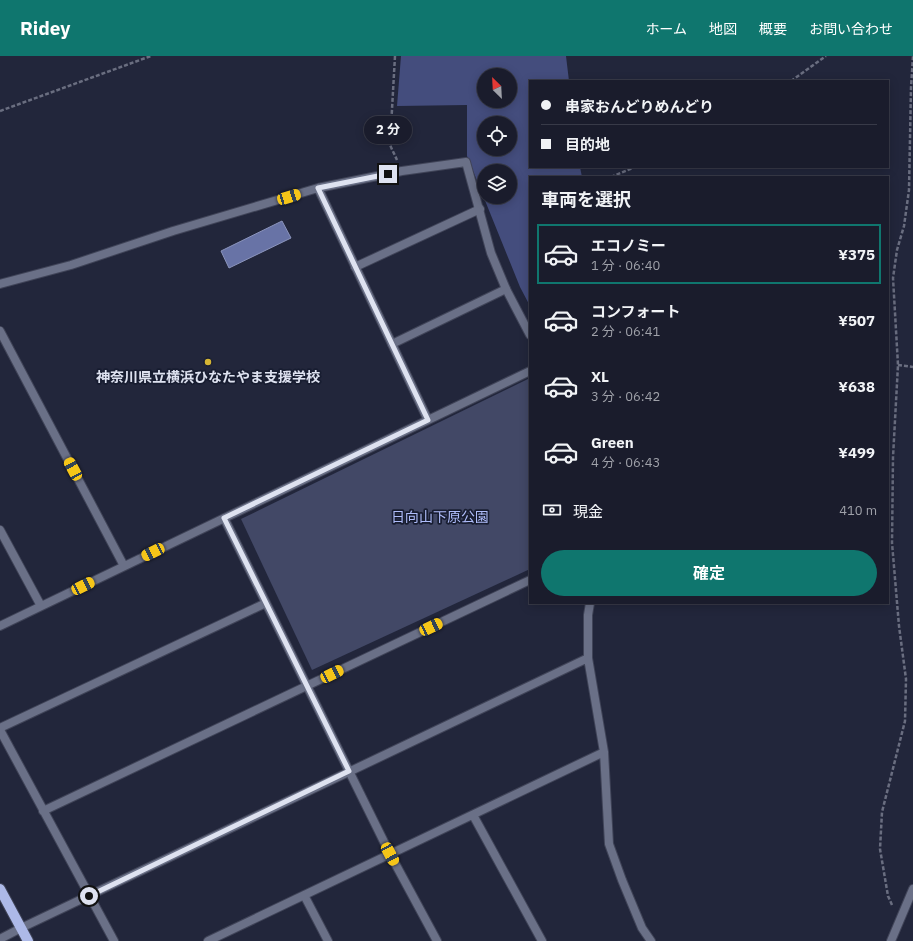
<!DOCTYPE html>
<html lang="ja">
<meta charset="utf-8">
<style>
:root{--surface:#1a1c2c;--page:#272938;--text:#f1f3f6;--muted:#9fa1a9;--line:#383a48;--accent:#0f766e}
body{margin:0;font-family:"IBM Plex Sans","Noto Sans JP",sans-serif;background:var(--page);color:var(--text);height:100vh;display:flex;flex-direction:column;font-size:15px;white-space:nowrap}
*{box-sizing:border-box;margin:0}
p{font-size:13px;color:var(--muted)}
.icon{flex:none;width:22px;height:22px;fill:none;stroke:currentColor;stroke-width:2;stroke-linecap:round;stroke-linejoin:round}
.map{position:relative;flex:1;overflow:hidden}
.details{position:absolute;left:529px;top:120px;width:360px;height:428px;display:flex;flex-direction:column;background:var(--surface);border-radius:0px;box-shadow:0 2px 10px #0003,0 0 0 1px var(--line)}
.details>*{flex:none}
.top-card{position:absolute;left:529px;top:24px;width:360px;height:88px;border-radius:0px;box-shadow:0 2px 10px #0003,0 0 0 1px var(--line);display:grid;align-content:center;height:88px;padding:0 12px;background:var(--surface)}
.needle{width:26px;rotate:336deg}
.buttons{position:absolute;left:477px;top:12px;display:grid;gap:8px}
.buttons a{display:grid;place-items:center;width:40px;height:40px;border-radius:50%;background:var(--surface);box-shadow:0 2px 10px #0003,0 0 0 1px var(--line);font-size:20px}
.end{position:absolute;width:18px;height:18px;margin:-9px;border:5px solid #dee2f0;background:#111;box-shadow:0 0 0 2px #111}
.from{border-radius:50%}
.bubble{position:absolute;height:28px;border-radius:14px;background:var(--surface);box-shadow:0 2px 10px #0003,0 0 0 1px var(--line);font-size:13px;font-weight:700;line-height:28px;text-align:center}
.car{position:absolute;width:12px;height:24px;margin:-12px -6px;border-radius:5px;box-shadow:0 0 3px 1px #0007;background:linear-gradient(#f5c518 24%,#345 0 40%,#f5c518 0 76%,#345 0 86%,#f5c518 0)}
.top-card b{display:flex;align-items:center;gap:14px;height:38px;font-size:15px}
.top-card b+b{border-top:1px solid var(--line)}
.top-card i{width:10px;height:10px;background:var(--text)}
ul{padding:0;list-style:none}
li{display:flex;align-items:center;gap:12px;height:60px;margin:0 8px 6px;padding:0 4px;border:2px solid transparent;border-radius:0px}
li div{flex:1}
li b{display:block;font-size:15px}
li em{font-style:normal;font-weight:700}
li.selected{border-color:var(--accent)}
li>.icon{width:36px;height:36px;stroke-width:1.5}
h2{padding:0 12px;font-size:18px;line-height:48px}
.pay{display:flex;align-items:center;gap:10px;height:44px;padding:0 12px;font-size:15px}
.pay p{margin-inline-start:auto}
.button{display:flex;gap:8px;margin-top:auto;padding:8px 12px}
.button a{flex:1;height:46px;border-radius:24px;background:var(--accent);color:#fff;font-size:16px;font-weight:700;line-height:46px;text-align:center}
header{display:flex;align-items:center;gap:24px;box-sizing:border-box;height:56px;padding:0 20px;background:var(--accent);color:#fff}
header strong{font-size:19px}
nav{display:flex;gap:22px;margin-inline-start:auto;font-size:14px}
.map>svg:first-child{display:block}
.green{fill:#424866}
.forest{fill:#444d7d;fill-rule:evenodd}
.water{fill:#6873a6;stroke:#8b94bc}
.lines{fill:none;stroke-linecap:round;stroke-linejoin:round}
.lane-casing{stroke:#404458;stroke-width:10}
.street-casing{stroke:#404458;stroke-width:10}
.primary-casing{stroke:#404458;stroke-width:12}
.path{stroke:#6a6e80;stroke-width:2.5;stroke-dasharray:4 2;stroke-linecap:butt}
.lane{stroke:#6a7087;stroke-width:8}
.street{stroke:#6a7087;stroke-width:8}
.primary{stroke:#adb9e8;stroke-width:10}
.route{stroke:#dee2f0;stroke-width:5}
.poi-dot{fill:#d6b534;stroke:#181d31;stroke-width:1.5}
.labels{text-anchor:middle;stroke-width:3.5;stroke-linejoin:round;paint-order:stroke}
.poi-label{font-size:14px;font-weight:bold;fill:#dee2f0;stroke:#181d31}
.park-label{font-size:14px;fill:#afbdfa;stroke:#181d31}
</style>
<header>
<strong>Ridey</strong>
<nav><a>ホーム</a><a>地図</a><a>概要</a><a>お問い合わせ</a></nav>
</header>
<div class="map">
<svg width="913" height="885" viewBox="0 0 913 885">
<rect width="100%" height="100%" fill="#22263b"/>
<!-- green -->
<path class="green" d="M530 322V513L312 614 241 463Z"/>
<!-- forest -->
<path class="forest" d="M401 0H566L569 25H530V111H580L582 121H530V250L520 231 467 100V49L397 50ZM484 19H510V45H484ZM484 67H510V93H484ZM484 115H510V141H484Z"/>
<!-- water -->
<path class="water" d="M282 165 291 182 229 212 221 195Z"/>
<g class="lines">
<defs>
<path id="lane" d="M355 211 480 153
M392 288 506 233"/>
<path id="street" d="M318 132 428 364
M0 228 71 209 173 175 318 132 402 115 466 106 491 197 506 233 530 279
M0 275 124 510
M224 462 390 798 437 885
M0 474 41 550
M590 547 588 559V602L604 696 609 788 622 824 642 872 651 885
M0 570 530 315
M0 672 266 547
M0 674 114 885
M43 755 530 524
M473 759 542 885
M304 839 328 885
M0 883 21 872 588 602
M208 885 604 696
M891 885 913 833"/>
<path id="primary" d="M0 833 28 885"/>
</defs>
<!-- lane casing -->
<use href="#lane" class="lane-casing"/>
<!-- street casing -->
<use href="#street" class="street-casing"/>
<!-- primary casing -->
<use href="#primary" class="primary-casing"/>
<!-- path -->
<path class="path" d="M395 0 390 89 397 104
M791 25 826 0
M0 55 151 0
M611 121 635 111
M898 309 913 311
M892 849 888 840 880 793 882 756 905 665 906 623 899 570 892 487 893 401 898 309 893 222 897 194 904 170 909 134 911 32 913 0"/>
<!-- lane -->
<use href="#lane" class="lane"/>
<!-- street -->
<use href="#street" class="street"/>
<!-- primary -->
<use href="#primary" class="primary"/>
</g>
<g class="lines">
<!-- route -->
<path class="route" d="M89 840 349 715 224 462 428 364 318 132 388 118"/>
</g>
<!-- markers -->
<circle class="poi-dot" cx="208" cy="306" r="4"/>
<g class="labels">
<!-- poi labels -->
<g class="poi-label">
<text x="208" y="326">神奈川県立横浜ひなたやま支援学校</text>
</g>
<!-- park labels -->
<g class="park-label">
<text x="440" y="466">日向山下原公園</text>
</g>
</g>
</svg>
<div class="buttons">
<a><svg class="needle" viewBox="-14 -14 28 28"><path d="M0-13l5 13h-10z" fill="#e53935"/><path d="M0 13l5-13h-10z" fill="#9fa1a9"/></svg></a>
<a><svg class="icon" aria-label="locate" viewBox="0 0 24 24"><circle cx="12" cy="12" r="6"/><path d="M12 2v4M12 18v4M2 12h4M18 12h4"/></svg></a>
<a><svg class="icon" aria-label="layers" viewBox="0 0 24 24"><path d="M12 4l9 5-9 5-9-5zM3 14l9 5 9-5"/></svg></a>
</div>
<i class="end from" style="left:89px;top:840px"></i>
<i class="end" style="left:388px;top:118px"></i>
<div class="bubble" style="left:364px;top:60px;width:48px">2 分</div>
<i class="car" style="left:289px;top:141px;rotate:73deg"></i>
<i class="car" style="left:73px;top:413px;rotate:332deg"></i>
<i class="car" style="left:153px;top:496px;rotate:244deg"></i>
<i class="car" style="left:83px;top:530px;rotate:64deg"></i>
<i class="car" style="left:431px;top:571px;rotate:65deg"></i>
<i class="car" style="left:332px;top:618px;rotate:64deg"></i>
<i class="car" style="left:390px;top:798px;rotate:152deg"></i>
<div class="top-card">
<b><i class="from"></i>串家おんどりめんどり</b>
<b><i></i>目的地</b>
</div>
<section class="details">
<h2>車両を選択</h2>
<ul>
<li class="selected"><svg class="icon" aria-label="car" viewBox="0 0 24 24"><path d="M5 17H2v-5l4-1 3-4h7l3 4 3 1v5h-3M9 17h6M6 11h13"/><circle cx="7" cy="17" r="2"/><circle cx="17" cy="17" r="2"/></svg><div><b>エコノミー</b><p>1 分 · 06:40</p></div><em>¥375</em></li>
<li><svg class="icon" aria-label="car" viewBox="0 0 24 24"><path d="M5 17H2v-5l4-1 3-4h7l3 4 3 1v5h-3M9 17h6M6 11h13"/><circle cx="7" cy="17" r="2"/><circle cx="17" cy="17" r="2"/></svg><div><b>コンフォート</b><p>2 分 · 06:41</p></div><em>¥507</em></li>
<li><svg class="icon" aria-label="car" viewBox="0 0 24 24"><path d="M5 17H2v-5l4-1 3-4h7l3 4 3 1v5h-3M9 17h6M6 11h13"/><circle cx="7" cy="17" r="2"/><circle cx="17" cy="17" r="2"/></svg><div><b>XL</b><p>3 分 · 06:42</p></div><em>¥638</em></li>
<li><svg class="icon" aria-label="car" viewBox="0 0 24 24"><path d="M5 17H2v-5l4-1 3-4h7l3 4 3 1v5h-3M9 17h6M6 11h13"/><circle cx="7" cy="17" r="2"/><circle cx="17" cy="17" r="2"/></svg><div><b>Green</b><p>4 分 · 06:43</p></div><em>¥499</em></li>
</ul>
<div class="pay"><svg class="icon" aria-label="cash" viewBox="0 0 24 24"><path d="M3 7h18v10H3z"/><circle cx="12" cy="12" r="2"/></svg>現金<p>410 m</p></div>
<div class="button"><a>確定</a></div>
</section>
</div>
